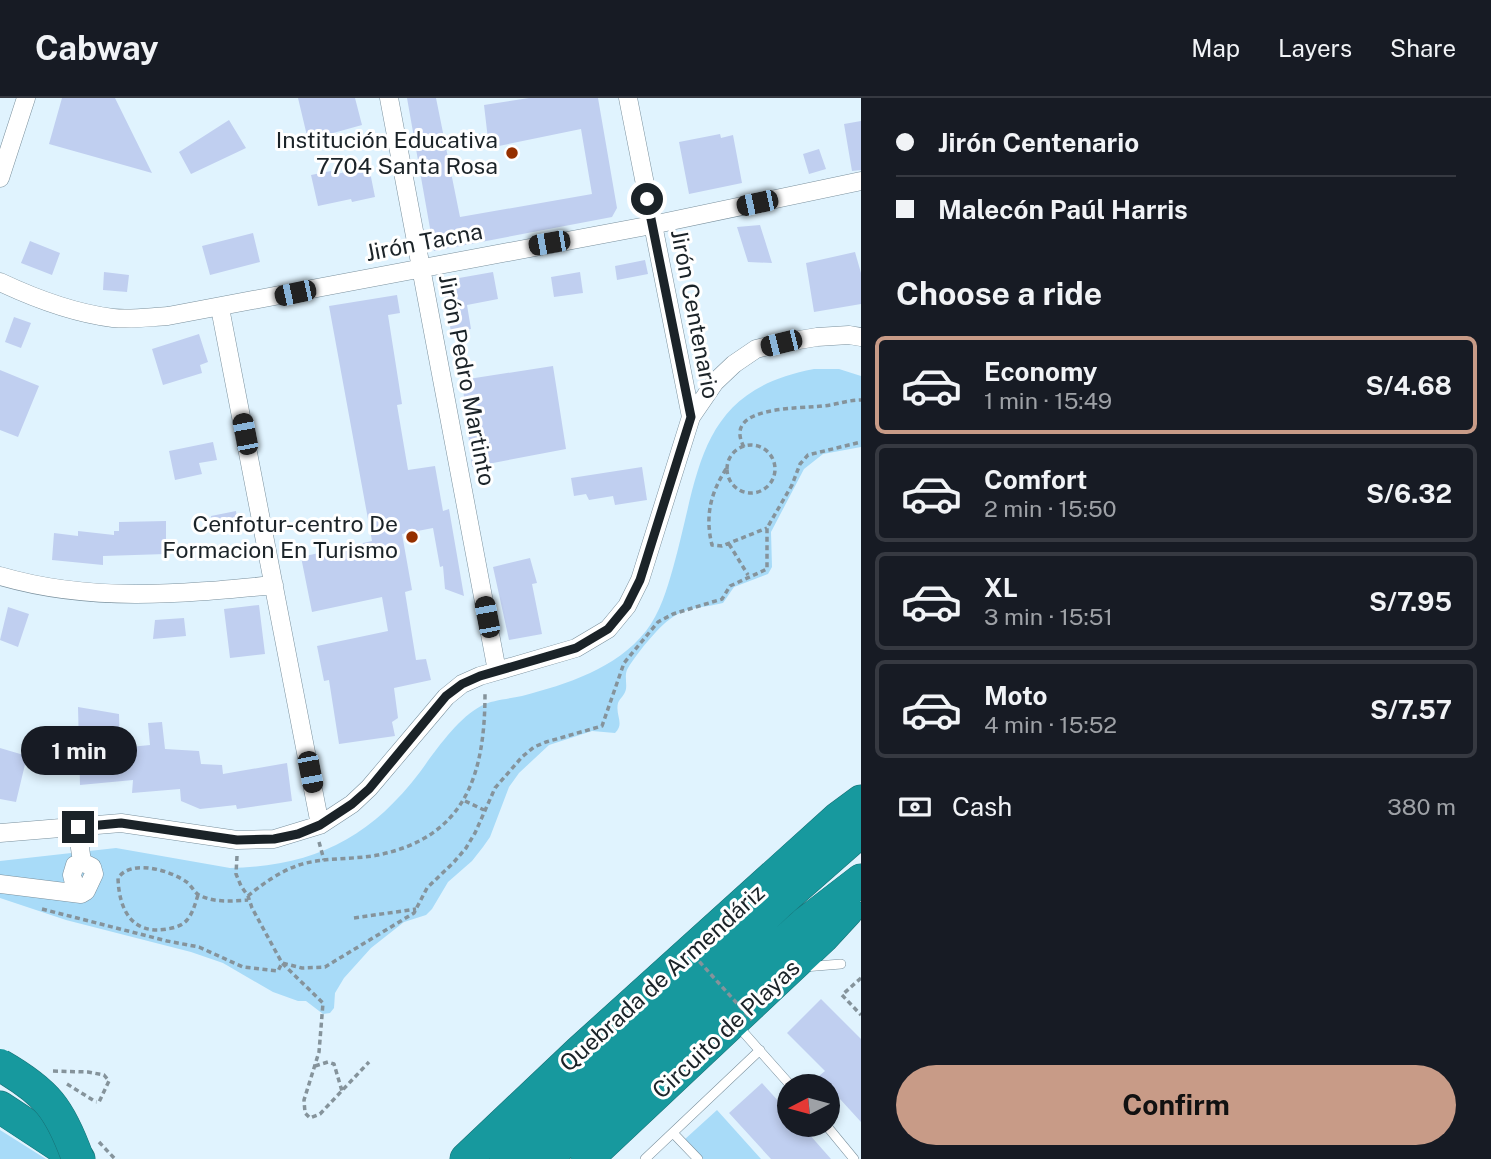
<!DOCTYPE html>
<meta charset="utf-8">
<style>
:root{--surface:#171b24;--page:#20242c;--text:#f1f3f6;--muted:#9ea1a6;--line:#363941;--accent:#c89b87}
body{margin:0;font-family:"Public Sans",sans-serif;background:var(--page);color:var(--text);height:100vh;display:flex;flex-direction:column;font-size:26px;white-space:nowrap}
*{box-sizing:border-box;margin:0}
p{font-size:23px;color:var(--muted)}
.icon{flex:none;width:38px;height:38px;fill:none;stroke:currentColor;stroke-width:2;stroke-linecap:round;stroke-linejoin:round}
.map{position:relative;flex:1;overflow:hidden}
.panel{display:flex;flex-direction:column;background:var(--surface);width:630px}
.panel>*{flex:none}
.guide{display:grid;align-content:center;height:154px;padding:0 35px;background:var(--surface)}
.needle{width:46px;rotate:264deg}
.controls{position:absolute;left:777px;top:976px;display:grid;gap:14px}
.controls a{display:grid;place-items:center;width:63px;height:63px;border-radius:50%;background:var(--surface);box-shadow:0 4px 10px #0003;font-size:35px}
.end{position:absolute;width:32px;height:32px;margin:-16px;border:9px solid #1b2328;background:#fff;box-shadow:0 0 0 4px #fff}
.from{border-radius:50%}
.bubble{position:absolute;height:49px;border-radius:24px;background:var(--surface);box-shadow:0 4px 10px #0003;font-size:23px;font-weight:700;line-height:49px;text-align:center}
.car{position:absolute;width:21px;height:42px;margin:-21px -10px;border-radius:9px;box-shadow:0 0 5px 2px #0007;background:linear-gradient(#222 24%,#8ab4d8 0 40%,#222 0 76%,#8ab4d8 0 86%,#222 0)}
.guide b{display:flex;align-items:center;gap:24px;height:66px;font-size:26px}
.guide b+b{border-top:2px solid var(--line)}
.guide i{width:18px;height:18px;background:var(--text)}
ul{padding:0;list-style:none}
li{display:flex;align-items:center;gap:21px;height:98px;margin:0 14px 10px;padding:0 21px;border:4px solid var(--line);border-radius:10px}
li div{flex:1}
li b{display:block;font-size:26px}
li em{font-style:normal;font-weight:700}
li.on{border-color:var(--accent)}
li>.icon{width:63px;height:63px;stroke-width:1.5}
h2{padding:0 35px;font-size:32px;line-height:84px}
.pay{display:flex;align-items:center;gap:18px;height:77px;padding:0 35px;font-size:26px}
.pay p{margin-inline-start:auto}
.action{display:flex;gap:14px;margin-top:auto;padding:14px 35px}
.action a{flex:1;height:80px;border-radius:42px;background:var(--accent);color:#111;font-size:28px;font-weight:700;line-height:80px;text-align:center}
header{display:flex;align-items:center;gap:42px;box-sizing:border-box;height:98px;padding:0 35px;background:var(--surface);border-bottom:2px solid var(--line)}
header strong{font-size:33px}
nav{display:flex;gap:38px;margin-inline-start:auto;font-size:24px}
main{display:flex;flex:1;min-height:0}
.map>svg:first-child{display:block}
.green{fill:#a8dbf8}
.building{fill:#c0cff0}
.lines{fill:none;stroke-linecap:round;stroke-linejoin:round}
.lane-casing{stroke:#7a909d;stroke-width:10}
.street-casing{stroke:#7a909d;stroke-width:19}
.highway-casing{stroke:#187075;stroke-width:33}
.path{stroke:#85939b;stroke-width:3.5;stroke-dasharray:5 3.5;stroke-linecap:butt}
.lane{stroke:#fff;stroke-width:9}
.street{stroke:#fff;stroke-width:18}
.highway{stroke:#17999e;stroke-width:32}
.highway-bridge-casing{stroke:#187075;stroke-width:33;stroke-linecap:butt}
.path-bridge{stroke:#85939b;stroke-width:3.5;stroke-dasharray:5 3.5;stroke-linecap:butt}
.highway-bridge{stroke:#17999e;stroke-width:32}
.route{stroke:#1b2328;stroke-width:9}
.poi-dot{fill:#953000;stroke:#fff;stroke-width:2.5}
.labels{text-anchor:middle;stroke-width:6;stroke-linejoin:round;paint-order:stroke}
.poi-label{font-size:23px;fill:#1b2328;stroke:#fff;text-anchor:end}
.street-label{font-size:23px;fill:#1b2328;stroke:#fff}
</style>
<header>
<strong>Cabway</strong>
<nav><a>Map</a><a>Layers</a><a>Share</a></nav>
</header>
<main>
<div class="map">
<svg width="861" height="1061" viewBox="0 0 861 1061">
<rect width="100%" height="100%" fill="#e0f3fe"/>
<!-- green -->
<path class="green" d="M814 271H839L861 278V349L823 356 804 371 771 434 772 469 768 476 734 489 723 505C708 509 689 509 676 517 660 526 638 554 628 570 624 576 627 584 626 591 625 597 620 600 618 605 615 617 625 626 615 635L592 633 549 647 519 675 509 689 490 739 483 749 472 763 448 784 432 811 426 817 404 824 371 850 344 880 335 895 334 910 330 915 323 916 306 903H298L273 894 223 865 191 854 66 822 0 800V763L116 750 230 770C314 768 369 741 420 674 435 653 458 620 481 608 492 602 509 601 522 598 567 586 616 571 646 533 660 515 667 491 673 470 700 375 696 293 814 271Z
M717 1012 761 1061H701L684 1042Z
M0 1032 46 1061H0Z"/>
<!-- building -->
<path class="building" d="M62 0H115L152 75 49 46Z
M298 0H355L362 27 308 42Z
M407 0H436L460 119 592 96 581 31 489 50 484 7 529 0H598L617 110 612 119 434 153Z
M229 22 246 50 191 76 179 54Z
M861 23V72L852 73 844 26Z
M720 36 721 40 733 37 742 85 689 96 679 44Z
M819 51 826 71 809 76 803 56Z
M369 69 375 99 352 104 351 101 318 108 311 77 331 73 332 77Z
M760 127 772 165 748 164 737 129Z
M253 135 260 164 210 177 202 148Z
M30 143 60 155 52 177 21 165Z
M855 154 861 175V206L814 214 806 165Z
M645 162 648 176 617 182 615 168Z
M104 174 129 177 127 194 103 192Z
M493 174 498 201 467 207 471 231 451 234 442 183Z
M580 174 583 195 554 199 551 179Z
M397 197 400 215 388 217 402 306 397 307 408 372 435 368 443 413 449 411 464 498 445 491 443 468 440 469 433 430 402 436 412 492 405 494 416 562 426 561 431 582 394 590 398 620 392 624 395 638 339 646 329 582 324 583 317 548 388 533 382 499 312 514 301 459 372 443 329 208Z
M14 219 31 225 21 250 5 244Z
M199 236 208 264 200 267 202 275 163 287 152 251Z
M553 268 566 351 472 369 462 282Z
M0 272 39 288 18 339 0 332Z
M213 344 217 362 199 365 202 376 175 382 169 353Z
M642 369 647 402 615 407 613 398 589 402 586 396 574 398 571 380Z
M236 413 238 429 214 433 211 418Z
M166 423V456L103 458V467L52 462 54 435 78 438V433L114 437V433H119V424Z
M530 460 537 485 532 486 542 536 509 542 493 469Z
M259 507 265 556 230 560 224 511Z
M8 509 29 516 18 549 0 542Z
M184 520 186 538 153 541 155 522Z
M78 609 119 616 120 650 150 647 148 625 162 624 165 651 199 653 201 666 222 667 223 676 287 665 292 703 237 711 236 707 200 711 181 703 180 691 132 695 133 682 80 687Z
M0 650 27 658 16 704 0 701Z
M821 901 861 941V1024L819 978 825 973 787 935Z
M762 985 789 1015V1027H801L831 1061H771L729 1015Z"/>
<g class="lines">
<defs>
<path id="lane" d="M804 869 841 866
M737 927 792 989
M826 1027 854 1061
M673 1035 698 1061
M645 1061 760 952"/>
<path id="street" d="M389 0 497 573
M628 0 691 319
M0 80 26 0
M0 184C36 201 73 215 113 220 131 222 150 219 168 218L652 127 861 83
M220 210 320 727
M0 478C92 505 181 496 274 487
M77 729 82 764
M0 735 121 725 237 742 274 741 320 727 352 706 369 690 446 599 462 586 480 578 576 550 608 531 627 508 640 482 691 319 715 284 734 266 756 251 781 245 817 239 849 237 861 239
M82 764 92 769 94 776 86 793 81 796 76 793 72 777 75 767Z
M0 786 81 796"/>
<path id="highway" d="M0 1009 79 1061
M466 1061 580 953 838 720 861 703
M506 1061 779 805 861 733
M545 1061 804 826 861 782
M587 1061 823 839 847 813"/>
</defs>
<!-- lane casing -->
<use href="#lane" class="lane-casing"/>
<!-- street casing -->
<use href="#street" class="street-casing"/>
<!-- highway casing -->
<use href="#highway" class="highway-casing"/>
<!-- path -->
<path class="path" d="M727 371a24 24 0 1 1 48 0a24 24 0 1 1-48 0Z
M744 349C721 307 801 311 822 308 836 307 847 302 861 302
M726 371C710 396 705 419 712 447L722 448 767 430
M729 446 748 477
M465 703 484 712
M319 744 324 762
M237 758 236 776 241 788 248 798 252 810 282 865 323 905 319 954 304 1002 305 1015 310 1020 320 1016 369 964
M198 797C195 806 193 815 187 822 182 828 174 830 167 831 132 837 119 812 118 780 132 760 172 773 188 785 192 789 195 795 199 797 214 805 232 803 248 802
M248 798C262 786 281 773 299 767 324 759 352 762 378 757 466 739 485 676 485 595
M42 811 167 843 199 849 243 869 278 873 282 865 302 870 325 869 414 815 427 790 454 764 466 750 475 735 495 690 522 659 534 649 546 644 602 628 624 565 658 524 673 516 722 501 730 488 767 471V430L792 387 800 366 808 357 861 344
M354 820 416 811
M861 880 842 897 861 917
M315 968 328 964 334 966 342 993
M53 973 88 974 104 977 109 983 99 1004H96
M99 1044 115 1061"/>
<!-- lane -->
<use href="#lane" class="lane"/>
<!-- street -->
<use href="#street" class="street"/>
<!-- highway -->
<use href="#highway" class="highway"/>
<defs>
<path id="highway-bridge" d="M0 967C47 994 60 1011 78 1061"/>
</defs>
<!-- highway-bridge casing -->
<use href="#highway-bridge" class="highway-bridge-casing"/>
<!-- path-bridge -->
<path class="path-bridge" d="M688 851 752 922
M67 986 96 1004"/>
<!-- highway-bridge -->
<use href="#highway-bridge" class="highway-bridge"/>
</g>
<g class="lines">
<!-- route -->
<path class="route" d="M78 729 121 725 237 742 274 741 298 736 320 727 352 706 369 691 446 598 462 586 480 578 576 550 608 531 627 508 640 482 691 319 647 101"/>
</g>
<!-- markers -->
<g class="poi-dot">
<circle cx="512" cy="55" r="7"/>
<circle cx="412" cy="439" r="7"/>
</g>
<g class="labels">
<!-- poi labels -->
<g class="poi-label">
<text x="498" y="50">Institución Educativa<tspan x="498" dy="26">7704 Santa Rosa</tspan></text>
<text x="398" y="434">Cenfotur-centro De<tspan x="398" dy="26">Formacion En Turismo</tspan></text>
</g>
<!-- street labels -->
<g class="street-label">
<text transform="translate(424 144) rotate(-11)" y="8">Jirón Tacna</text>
<text transform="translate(695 216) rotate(79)" y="8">Jirón Centenario</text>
<text transform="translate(467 282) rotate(79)" y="8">Jirón Pedro Martinto</text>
<text transform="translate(662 880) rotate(-42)" y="8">Quebrada de Armendáriz</text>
<text transform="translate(726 931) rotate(-43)" y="8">Circuito de Playas</text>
</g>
</g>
</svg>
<div class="controls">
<a><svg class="needle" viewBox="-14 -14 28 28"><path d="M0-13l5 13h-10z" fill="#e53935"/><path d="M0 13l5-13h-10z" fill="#9ea1a6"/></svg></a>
</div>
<i class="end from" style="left:647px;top:101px"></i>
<i class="end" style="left:78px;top:729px"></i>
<div class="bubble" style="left:21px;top:628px;width:116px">1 min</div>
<i class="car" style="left:757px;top:105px;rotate:258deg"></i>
<i class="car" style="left:549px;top:145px;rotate:260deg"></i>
<i class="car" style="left:295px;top:195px;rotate:258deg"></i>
<i class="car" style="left:781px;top:245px;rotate:256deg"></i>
<i class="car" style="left:245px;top:336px;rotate:349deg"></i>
<i class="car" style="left:487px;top:519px;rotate:349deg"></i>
<i class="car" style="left:310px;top:674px;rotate:169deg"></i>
</div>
<section class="panel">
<div class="guide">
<b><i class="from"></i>Jirón Centenario</b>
<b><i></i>Malecón Paúl Harris</b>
</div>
<h2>Choose a ride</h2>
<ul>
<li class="on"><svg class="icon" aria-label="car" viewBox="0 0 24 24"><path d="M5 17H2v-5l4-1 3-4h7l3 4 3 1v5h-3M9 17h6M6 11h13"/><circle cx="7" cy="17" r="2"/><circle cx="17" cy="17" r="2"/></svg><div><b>Economy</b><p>1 min · 15:49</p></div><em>S/4.68</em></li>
<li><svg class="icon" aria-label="car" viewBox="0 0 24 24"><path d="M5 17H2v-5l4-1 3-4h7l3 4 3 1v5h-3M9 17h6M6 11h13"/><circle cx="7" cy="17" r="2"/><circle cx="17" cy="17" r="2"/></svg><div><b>Comfort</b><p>2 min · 15:50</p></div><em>S/6.32</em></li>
<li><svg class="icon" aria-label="car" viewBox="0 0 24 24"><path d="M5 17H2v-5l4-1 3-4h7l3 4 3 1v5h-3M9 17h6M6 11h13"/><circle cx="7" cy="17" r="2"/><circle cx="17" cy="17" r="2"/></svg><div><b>XL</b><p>3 min · 15:51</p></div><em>S/7.95</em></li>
<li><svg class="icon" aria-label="car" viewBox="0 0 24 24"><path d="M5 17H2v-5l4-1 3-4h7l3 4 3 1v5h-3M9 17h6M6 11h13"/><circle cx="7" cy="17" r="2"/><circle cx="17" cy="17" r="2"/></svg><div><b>Moto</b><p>4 min · 15:52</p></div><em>S/7.57</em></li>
</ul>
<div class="pay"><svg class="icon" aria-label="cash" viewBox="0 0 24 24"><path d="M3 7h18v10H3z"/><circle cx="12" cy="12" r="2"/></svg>Cash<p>380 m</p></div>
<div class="action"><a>Confirm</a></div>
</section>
</main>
